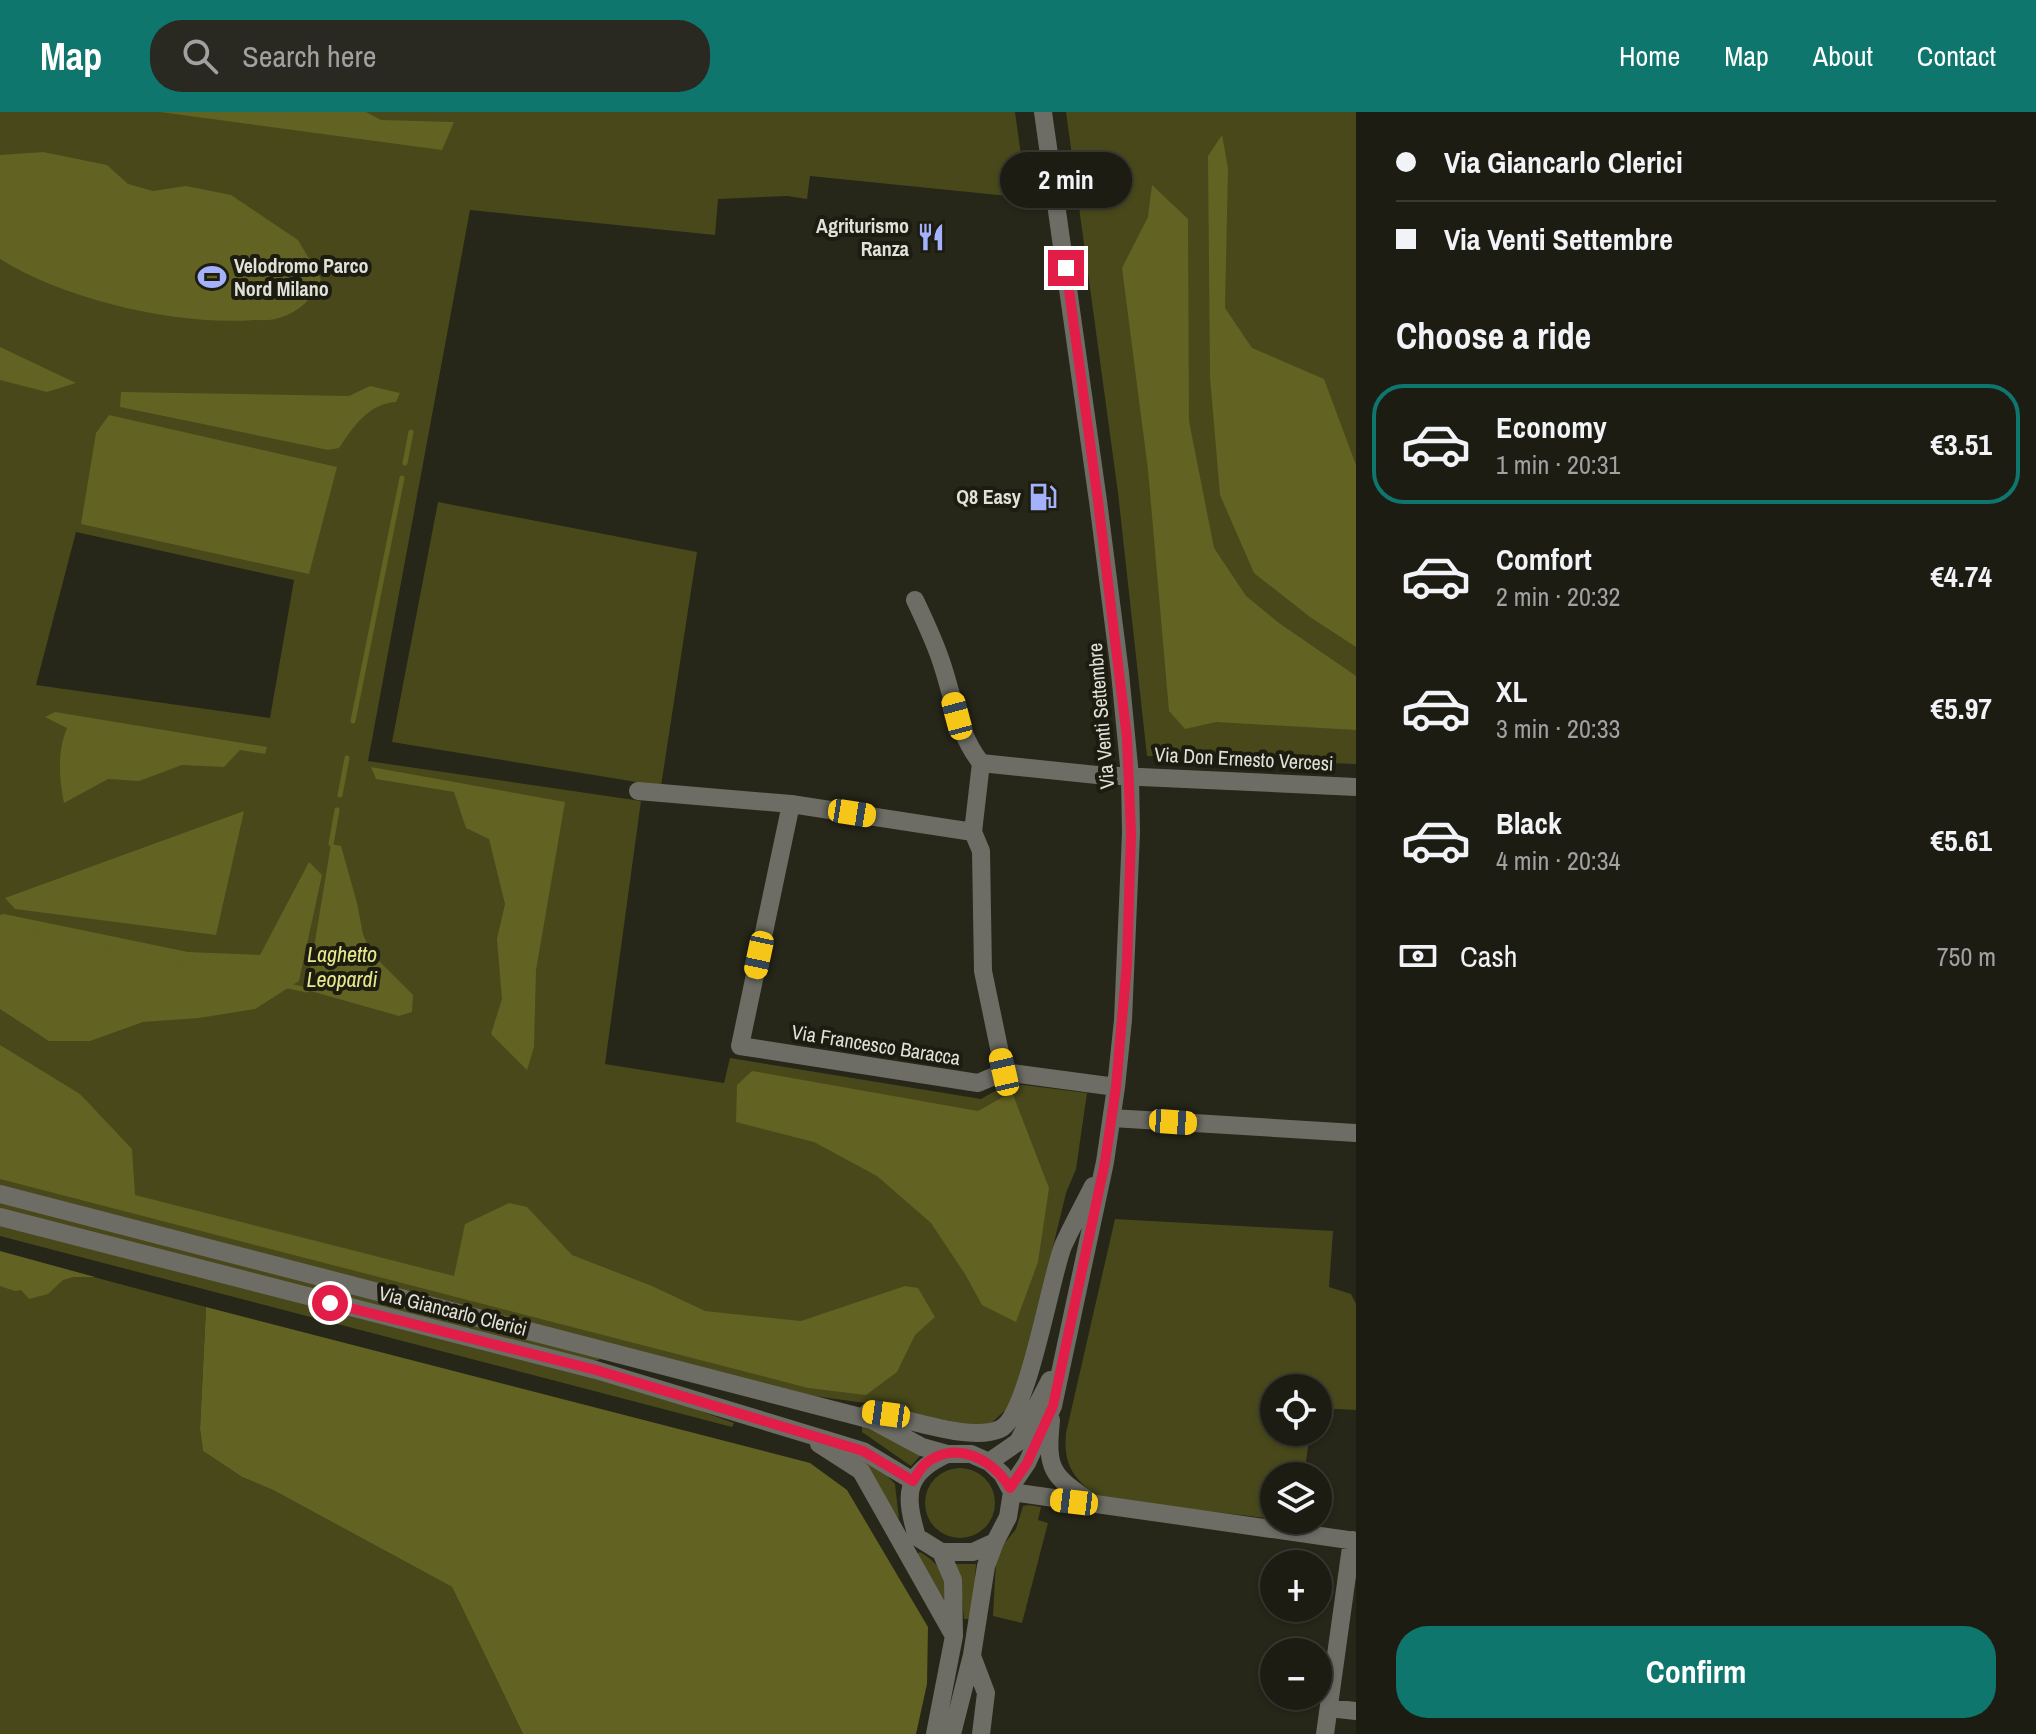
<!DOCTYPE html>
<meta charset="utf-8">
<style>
:root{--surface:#1c1c13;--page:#292921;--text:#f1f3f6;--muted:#a0a1a0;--line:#3a3a33;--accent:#0f766e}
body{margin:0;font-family:"Archivo Narrow",sans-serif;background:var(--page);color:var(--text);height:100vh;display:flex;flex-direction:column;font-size:30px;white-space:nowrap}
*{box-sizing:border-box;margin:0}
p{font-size:26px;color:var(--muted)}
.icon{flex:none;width:44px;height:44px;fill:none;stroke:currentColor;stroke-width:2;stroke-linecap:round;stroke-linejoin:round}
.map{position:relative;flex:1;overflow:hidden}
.side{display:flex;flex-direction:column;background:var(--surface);width:680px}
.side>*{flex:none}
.banner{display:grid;align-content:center;height:176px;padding:0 40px;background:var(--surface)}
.fabs{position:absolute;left:1260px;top:1262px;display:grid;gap:16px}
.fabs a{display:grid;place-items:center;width:72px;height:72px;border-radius:50%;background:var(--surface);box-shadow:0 2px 6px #0004,0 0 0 2px var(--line);font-size:40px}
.end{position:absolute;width:36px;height:36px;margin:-18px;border:10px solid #e11d48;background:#fff;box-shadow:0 0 0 4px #fff}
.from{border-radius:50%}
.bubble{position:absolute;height:56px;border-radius:28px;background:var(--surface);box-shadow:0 2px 6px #0004,0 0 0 2px var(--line);font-size:26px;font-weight:700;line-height:56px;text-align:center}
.car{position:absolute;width:24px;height:48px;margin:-24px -12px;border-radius:10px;box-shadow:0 0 6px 2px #0007;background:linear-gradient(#f5c518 24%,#345 0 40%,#f5c518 0 76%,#345 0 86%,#f5c518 0)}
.banner b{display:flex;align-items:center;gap:28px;height:76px;font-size:30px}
.banner b+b{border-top:2px solid var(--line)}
.banner i{width:20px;height:20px;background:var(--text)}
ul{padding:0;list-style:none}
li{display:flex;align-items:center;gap:24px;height:120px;margin:0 16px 12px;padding:0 24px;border:4px solid transparent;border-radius:32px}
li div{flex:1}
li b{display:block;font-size:30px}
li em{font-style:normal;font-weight:700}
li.active{border-color:var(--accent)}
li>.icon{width:72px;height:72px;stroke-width:1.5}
h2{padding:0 40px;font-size:36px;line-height:96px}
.pay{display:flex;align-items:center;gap:20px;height:88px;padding:0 40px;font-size:30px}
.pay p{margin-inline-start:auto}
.button{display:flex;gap:16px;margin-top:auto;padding:16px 40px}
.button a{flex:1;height:92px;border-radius:32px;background:var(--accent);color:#fff;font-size:32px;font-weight:700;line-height:92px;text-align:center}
header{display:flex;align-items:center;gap:48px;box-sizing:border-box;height:112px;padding:0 40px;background:var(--accent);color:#fff}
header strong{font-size:38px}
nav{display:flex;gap:44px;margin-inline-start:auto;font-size:28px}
.search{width:560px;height:72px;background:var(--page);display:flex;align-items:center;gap:20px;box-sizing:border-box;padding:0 28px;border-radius:32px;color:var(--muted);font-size:30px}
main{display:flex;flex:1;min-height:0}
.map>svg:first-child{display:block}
.green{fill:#48481b;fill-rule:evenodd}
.forest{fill:#626222}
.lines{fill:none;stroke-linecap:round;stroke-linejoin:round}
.stream{stroke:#626222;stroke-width:5}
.minor{stroke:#6d6d66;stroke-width:18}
.route{stroke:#e11d48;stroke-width:10}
.labels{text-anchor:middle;stroke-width:8;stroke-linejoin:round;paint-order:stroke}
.poi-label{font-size:20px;font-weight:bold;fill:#e1e1d9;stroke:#1c1c10;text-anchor:end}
.street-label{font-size:20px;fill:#e1e1d9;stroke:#1c1c10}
.water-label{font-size:22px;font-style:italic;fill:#e8e98c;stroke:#1c1c10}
</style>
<header>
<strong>Map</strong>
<div class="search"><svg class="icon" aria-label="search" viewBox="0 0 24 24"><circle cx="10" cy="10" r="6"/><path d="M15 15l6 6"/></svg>Search here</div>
<nav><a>Home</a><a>Map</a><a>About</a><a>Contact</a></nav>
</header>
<main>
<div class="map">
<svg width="1356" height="1622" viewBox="0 0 1356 1622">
<rect width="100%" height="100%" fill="#262619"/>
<!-- green -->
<path class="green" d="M0 0H1015L1027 86 810 64 807 87 787 84 718 87 715 123 470 98 368 649 641 689 605 952 724 971 730 946 981 987 1009 971 1087 981 1076 1057 1066 1081 1020 1271 1011 1293 989 1313H969L865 1291 793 1281 0 1075ZM76 420 294 468 270 606 36 573Z
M1066 0H1356V652L1147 644 1118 381Z
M438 390 697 440 661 674 392 630Z
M0 1088 322 1171 319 1179 0 1097Z
M1115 1107 1333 1119 1329 1175 1351 1182 1356 1192V1298L1318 1296V1276H1274V1320H1310L1304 1364H1274V1407L1100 1386C1074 1367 1063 1354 1066 1321Z
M0 1108 633 1275 734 1311 732 1315 0 1124Z
M0 1140 206 1195 200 1317 203 1339 242 1365 273 1378 452 1475 523 1622H0Z
M349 1178 601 1243 599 1248 587 1249 347 1186Z
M862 1314H866L920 1344 911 1354 862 1320Z
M845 1338 876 1352 895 1372 899 1407Z
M925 1391a35 35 0 1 1 70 0a35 35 0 1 1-70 0Z
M1029 1393 1041 1395 1038 1408 1048 1411 1022 1511 993 1504 996 1449 999 1438 1016 1417 1023 1394Z
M920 1440C947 1456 947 1470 951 1499L917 1442Z
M953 1452H976L972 1507H964L960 1467Z"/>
<!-- forest -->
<path class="forest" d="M160 0H366L381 8 454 10 442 38Z
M1222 23 1228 56 1225 196 1252 236 1324 267 1356 353V535L1310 505 1254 461 1220 383 1210 265 1208 44Z
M43 40 107 53 128 72 153 79 186 74 231 83 298 128 321 167C313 186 300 200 279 206 271 209 262 208 254 208 178 214 65 188 0 147V43Z
M1152 73 1188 107 1189 309 1214 436 1246 484 1279 511 1356 564V618L1216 610 1185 617 1169 599 1148 358 1122 156 1148 105Z
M0 235 76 271 47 280 0 268Z
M370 274 400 281 396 290C368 292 354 314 339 336L328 338 120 295 121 280 349 284Z
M109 303 337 355 309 462 81 412 96 321Z
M55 600 267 635 265 642 240 638 224 655 182 653 139 669 108 667 64 691C59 666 57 640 67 616L45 605Z
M371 655 565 690 536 858 534 935 527 958 491 922 502 887 497 827 505 792 489 727 466 716 454 680 376 667Z
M244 699 216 823 15 797 5 786Z
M331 732 341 734 357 791 363 822 371 841 413 883 412 900 399 904 307 878Z
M309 750 322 763 299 869 255 897 199 906 143 910 90 929H49L0 897V803L4 802 188 840 260 843Z
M0 933 80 982 132 1037 135 1083 454 1164 465 1112 509 1091 527 1095 572 1143 652 1174 705 1199 801 1209 905 1174 918 1176 935 1205 915 1223 897 1260 866 1283 808 1276 0 1067Z
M752 959 978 999 1012 980 1049 1076 1038 1150 1016 1210 982 1193 965 1162 931 1111 877 1064 814 1030 736 1010 737 973Z
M0 1139 95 1165H74L63 1168 48 1182 29 1187 21 1178 15 1179 0 1174Z
M206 1195 810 1351 847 1378 928 1515 927 1572 916 1622H523L452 1475 273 1378 242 1365 203 1339 200 1317Z"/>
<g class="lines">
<!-- stream -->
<path class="stream" d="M405 351 411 320
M353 609 402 366
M340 683 347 646
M331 732 337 698
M0 812 307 878"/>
<!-- minor -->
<path class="minor" d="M915 488C925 509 935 530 942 552 953 585 958 622 981 651
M981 651 1097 663 1356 675
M638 679 791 692 973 720 981 651
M791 692 740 934 978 971 1004 960 1116 975
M973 720 981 739 983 859 1004 960
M1112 1006 1356 1021
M0 1082 872 1308 922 1335 947 1342
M0 1105 596 1258 863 1339 913 1369
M868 1300C904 1304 968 1331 1000 1317 1028 1305 1050 1167 1063 1134 1072 1114 1083 1094 1093 1074
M1051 1308C1046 1358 1051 1363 1092 1391
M819 1332 861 1359 954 1524
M947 1342H971L989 1350 1002 1362 1012 1380 1008 1405 995 1430 973 1440H941L917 1425C905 1384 903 1362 947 1342Z
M989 1350 1018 1330 1050 1268
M1010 1376 1027 1351 1053 1294 1105 1050 1116 975 1123 908 1131 721 1130 664 1120 561 1098 389 1043 0
M1012 1380 1356 1429
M972 1544 986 1581 981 1622
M1329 1596 1356 1599
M935 1622 954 1524 953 1468 941 1440
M952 1622 972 1543 986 1454 995 1430
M1325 1622 1352 1428"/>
</g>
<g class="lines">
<!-- route -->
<path class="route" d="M330 1191 596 1258 863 1339 913 1369C916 1364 920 1357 924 1353 954 1326 993 1347 1010 1376L1027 1351 1053 1294 1105 1050 1116 975 1127 851 1131 721 1127 626 1098 389 1066 156"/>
</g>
<!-- icons -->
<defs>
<symbol id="restaurant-bare" viewBox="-9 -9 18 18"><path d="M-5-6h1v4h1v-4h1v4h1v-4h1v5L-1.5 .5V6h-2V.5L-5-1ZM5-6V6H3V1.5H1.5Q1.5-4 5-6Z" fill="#a4b2fc" stroke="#1c1c10" stroke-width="2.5" paint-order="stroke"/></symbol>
<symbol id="stadium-bare" viewBox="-9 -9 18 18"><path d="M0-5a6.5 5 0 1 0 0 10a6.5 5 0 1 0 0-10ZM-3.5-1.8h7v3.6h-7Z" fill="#a4b2fc" stroke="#1c1c10" stroke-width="2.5" paint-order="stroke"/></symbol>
<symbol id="fuel-bare" viewBox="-9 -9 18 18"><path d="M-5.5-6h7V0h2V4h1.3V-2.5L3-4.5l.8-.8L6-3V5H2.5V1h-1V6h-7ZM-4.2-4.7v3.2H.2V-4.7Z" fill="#a4b2fc" stroke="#1c1c10" stroke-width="2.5" paint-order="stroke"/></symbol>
</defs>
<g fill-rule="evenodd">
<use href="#restaurant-bare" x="911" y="105" width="40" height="40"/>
<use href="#stadium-bare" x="192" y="145" width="40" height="40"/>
<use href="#fuel-bare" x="1023" y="365" width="40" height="40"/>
</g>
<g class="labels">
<!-- poi labels -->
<g class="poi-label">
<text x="909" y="121">Agriturismo<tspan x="909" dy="23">Ranza</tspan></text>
<text x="234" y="161" text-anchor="start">Velodromo Parco<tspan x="234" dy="23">Nord Milano</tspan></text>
<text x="1021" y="392">Q8 Easy</text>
</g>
<!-- street labels -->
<g class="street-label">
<text transform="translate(1101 604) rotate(-95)" y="7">Via Venti Settembre</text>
<text transform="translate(1244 647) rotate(3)" y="7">Via Don Ernesto Vercesi</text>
<text transform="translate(876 933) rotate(9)" y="7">Via Francesco Baracca</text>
<text transform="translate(453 1199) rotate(14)" y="7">Via Giancarlo Clerici</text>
</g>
<!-- water labels -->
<g class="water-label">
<text x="342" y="850">Laghetto<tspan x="342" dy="25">Leopardi</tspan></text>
</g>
</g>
</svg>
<div class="fabs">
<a><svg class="icon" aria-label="locate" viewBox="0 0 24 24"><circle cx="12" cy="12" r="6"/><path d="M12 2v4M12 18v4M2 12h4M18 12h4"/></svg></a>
<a><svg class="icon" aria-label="layers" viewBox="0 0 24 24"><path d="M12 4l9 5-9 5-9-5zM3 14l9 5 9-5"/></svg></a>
<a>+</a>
<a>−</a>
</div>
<i class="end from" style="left:330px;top:1191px"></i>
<i class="end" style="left:1066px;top:156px"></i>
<div class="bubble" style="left:1000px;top:40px;width:132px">2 min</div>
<i class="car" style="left:957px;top:604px;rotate:345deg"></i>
<i class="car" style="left:852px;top:701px;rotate:99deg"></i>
<i class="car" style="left:759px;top:843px;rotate:192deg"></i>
<i class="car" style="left:1004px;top:960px;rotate:347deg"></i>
<i class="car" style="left:1173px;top:1010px;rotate:94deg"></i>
<i class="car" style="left:886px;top:1302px;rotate:278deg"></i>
<i class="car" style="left:1074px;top:1390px;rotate:277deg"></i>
</div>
<section class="side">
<div class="banner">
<b><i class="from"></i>Via Giancarlo Clerici</b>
<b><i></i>Via Venti Settembre</b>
</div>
<h2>Choose a ride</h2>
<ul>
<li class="active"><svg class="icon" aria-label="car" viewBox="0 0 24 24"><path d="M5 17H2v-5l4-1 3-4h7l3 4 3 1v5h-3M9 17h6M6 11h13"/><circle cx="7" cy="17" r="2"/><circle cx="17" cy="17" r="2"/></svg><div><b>Economy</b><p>1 min · 20:31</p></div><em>€3.51</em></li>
<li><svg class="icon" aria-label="car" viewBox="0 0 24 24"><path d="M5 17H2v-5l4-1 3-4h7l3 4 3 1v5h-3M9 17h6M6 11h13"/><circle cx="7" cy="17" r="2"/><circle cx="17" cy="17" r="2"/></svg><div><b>Comfort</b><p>2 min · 20:32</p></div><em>€4.74</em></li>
<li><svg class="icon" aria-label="car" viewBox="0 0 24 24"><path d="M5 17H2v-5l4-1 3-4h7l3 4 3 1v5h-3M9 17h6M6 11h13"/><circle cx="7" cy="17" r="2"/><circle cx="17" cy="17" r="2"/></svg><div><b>XL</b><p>3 min · 20:33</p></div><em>€5.97</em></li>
<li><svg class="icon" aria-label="car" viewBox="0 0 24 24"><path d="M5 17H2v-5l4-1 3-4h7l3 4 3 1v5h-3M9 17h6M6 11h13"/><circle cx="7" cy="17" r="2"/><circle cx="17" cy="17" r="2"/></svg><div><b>Black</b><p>4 min · 20:34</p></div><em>€5.61</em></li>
</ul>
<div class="pay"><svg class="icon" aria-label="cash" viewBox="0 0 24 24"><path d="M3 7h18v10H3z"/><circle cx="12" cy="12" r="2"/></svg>Cash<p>750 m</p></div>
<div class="button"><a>Confirm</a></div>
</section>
</main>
